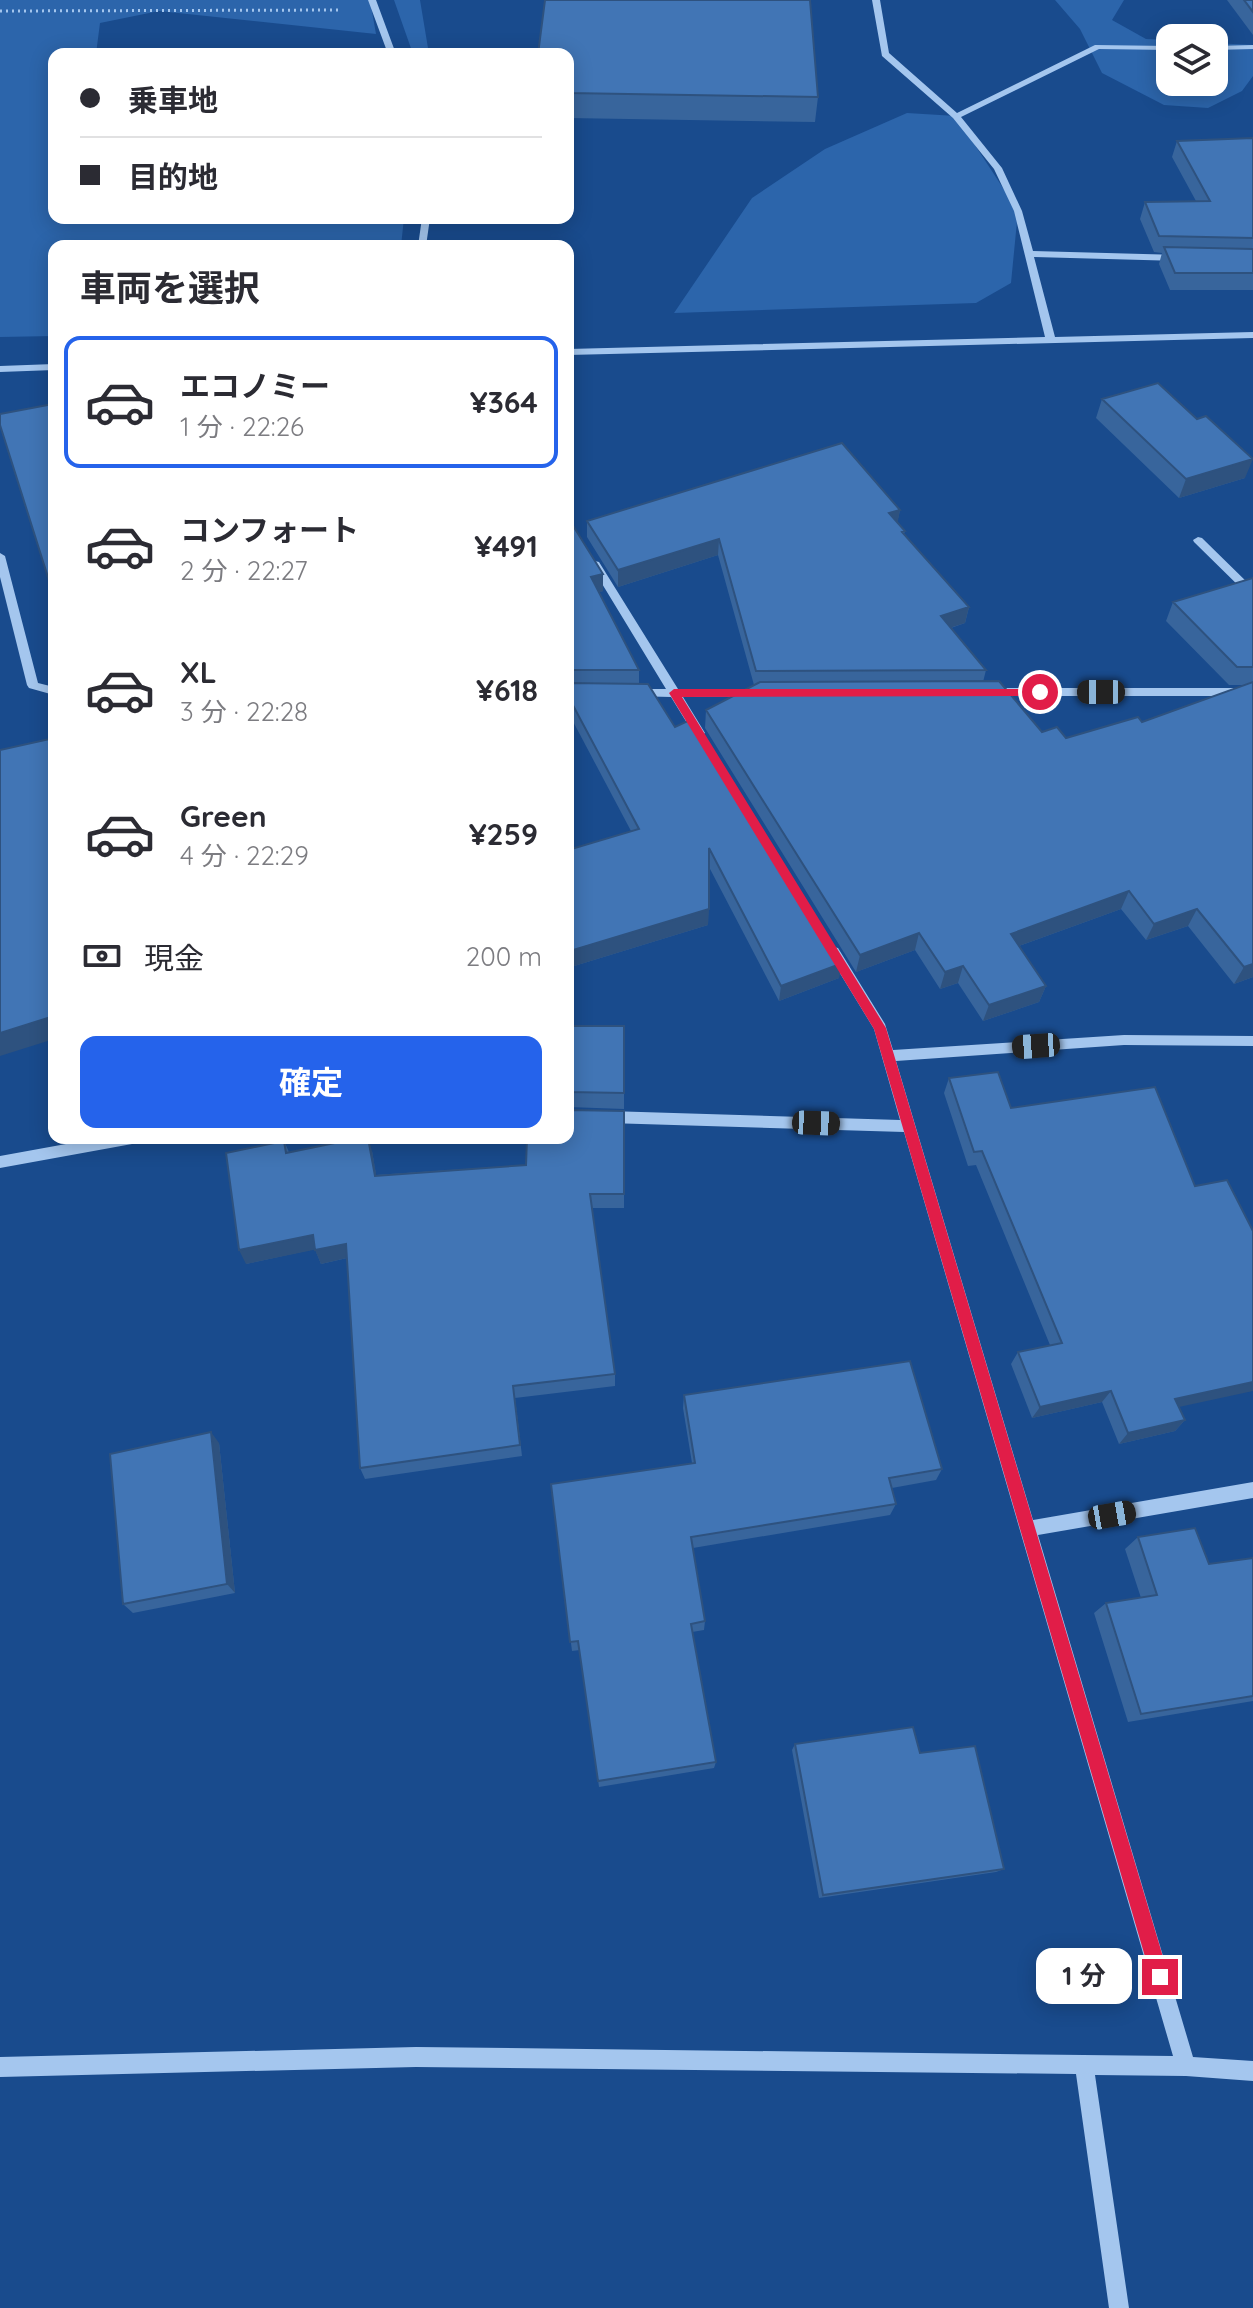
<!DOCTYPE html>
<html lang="ja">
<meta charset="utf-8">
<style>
:root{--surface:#fff;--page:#f2f2f3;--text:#2b2b33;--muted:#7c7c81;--line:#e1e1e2;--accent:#2563eb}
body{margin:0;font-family:Quicksand,"Noto Sans JP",sans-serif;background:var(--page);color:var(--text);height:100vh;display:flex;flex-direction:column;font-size:30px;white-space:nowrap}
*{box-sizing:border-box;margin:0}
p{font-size:26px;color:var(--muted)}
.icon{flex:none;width:44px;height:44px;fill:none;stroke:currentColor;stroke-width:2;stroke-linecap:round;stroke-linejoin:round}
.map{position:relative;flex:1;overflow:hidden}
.sheet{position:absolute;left:48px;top:240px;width:526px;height:904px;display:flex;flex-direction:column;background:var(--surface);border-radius:16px;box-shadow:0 4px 20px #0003}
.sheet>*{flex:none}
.hud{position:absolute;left:48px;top:48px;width:526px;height:176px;border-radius:16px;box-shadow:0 4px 20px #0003;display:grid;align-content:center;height:176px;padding:0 32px;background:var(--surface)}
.buttons{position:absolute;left:1156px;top:24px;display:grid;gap:16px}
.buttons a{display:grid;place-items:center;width:72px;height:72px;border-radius:16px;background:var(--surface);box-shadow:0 4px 20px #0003;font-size:40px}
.end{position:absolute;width:36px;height:36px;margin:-18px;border:10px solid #e11d48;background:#fff;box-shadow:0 0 0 4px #fff}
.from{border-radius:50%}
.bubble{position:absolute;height:56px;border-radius:16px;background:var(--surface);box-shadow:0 4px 20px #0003;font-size:26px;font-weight:700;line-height:56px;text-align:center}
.car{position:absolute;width:24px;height:48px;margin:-24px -12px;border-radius:10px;box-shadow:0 0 6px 2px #0007;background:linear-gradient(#222 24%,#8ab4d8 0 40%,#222 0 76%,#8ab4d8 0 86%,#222 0)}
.hud b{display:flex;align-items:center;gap:28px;height:76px;font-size:30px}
.hud b+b{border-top:2px solid var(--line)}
.hud i{width:20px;height:20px;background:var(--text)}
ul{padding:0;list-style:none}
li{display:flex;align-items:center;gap:24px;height:132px;margin:0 16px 12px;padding:0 16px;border:4px solid transparent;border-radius:16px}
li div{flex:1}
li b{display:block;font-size:30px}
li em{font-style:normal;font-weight:700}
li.on{border-color:var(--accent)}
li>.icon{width:72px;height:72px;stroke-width:1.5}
h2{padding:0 32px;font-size:36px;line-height:96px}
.pay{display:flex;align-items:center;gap:20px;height:88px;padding:0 32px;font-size:30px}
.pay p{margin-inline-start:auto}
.cta{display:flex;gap:16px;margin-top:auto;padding:16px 32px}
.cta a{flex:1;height:92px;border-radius:16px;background:var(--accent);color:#fff;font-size:32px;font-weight:700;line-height:92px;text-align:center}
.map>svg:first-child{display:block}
.green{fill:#2c65ab}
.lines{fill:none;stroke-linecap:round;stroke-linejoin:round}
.path{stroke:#a4c6ee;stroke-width:3;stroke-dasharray:2 4;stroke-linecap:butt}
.minor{fill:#a4c6ee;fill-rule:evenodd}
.wall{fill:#38659c}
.shaded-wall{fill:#2e527f}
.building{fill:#4175b5;stroke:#2e527f;stroke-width:2}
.route{fill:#e11d48}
</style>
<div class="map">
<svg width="1253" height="2308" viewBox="0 0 1253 2308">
<rect width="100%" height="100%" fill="#194b8d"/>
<!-- green -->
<path class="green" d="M0 0H370L376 34 159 11 100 23 96 54H54V218H404L401 246H54V336L0 337Z
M394 0H420L429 54H413Z
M1055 0H1124L1112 20 1146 39 1170 40V82H1214V43L1253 45V76L1242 91 1208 108 1164 105 1102 73 1080 29Z
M907 113 956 116 1018 211 1011 283 976 303 674 313 752 198 825 149Z"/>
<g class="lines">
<!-- path -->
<path class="path" d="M0 11 339 10"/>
<!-- minor -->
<path class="minor" d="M368 0H376L396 54H388Z
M872 0H880L889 53 957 113 1095 45 1170 46V50L1099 49 961 117 1002 168 1022 211 1033 251 1180 255 1184 258 1180 261 1034 257 1055 337 1253 332V338L568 355V349L1045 337 1014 211 994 169 953 118 882 56Z
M1253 45V49L1214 50V46Z
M422 218H430L426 246H418Z
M54 364V370L0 372V366Z
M1198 537 1202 538 1253 588V598L1249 596 1194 542 1193 540Z
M0 553 5 556 38 683 54 687V695L29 688 27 685 0 577Z
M595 561 599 562 678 689H756L760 690V696L683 697 705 733 699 737 695 736 671 697 632 696V690L636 689H666L590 564Z
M992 688H1253V696H992L986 692Z
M833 947 838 948 885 1024 893 1050 1124 1035 1253 1036V1046L1124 1045 896 1061 1033 1520 1253 1482V1498L1038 1535 1193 2057 1253 2061V2081L1186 2076 1095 2075 1129 2308H1109L1076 2074 416 2067 0 2077V2057L416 2047 1173 2056 904 1132 608 1123 603 1121 601 1117 603 1113 608 1111 900 1120 874 1029 827 952Z
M99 1138H139L137 1142 132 1144 0 1168V1156Z"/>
</g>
<!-- wall -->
<path class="wall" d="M1227 0H1253V35Z
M568 54 818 97 815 122 568 118Z
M1253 138V290H1170L1159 264 1162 253 1154 252 1140 219 1145 202 1196 201 1172 157 1177 141Z
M1102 399 1197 419 1245 478 1179 498 1096 418Z
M900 510 897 523 905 531 904 534 969 607 965 623 951 628 986 670 983 682 1042 732 1066 738 1142 722 1244 685H1229L1166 621 1173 602 1253 578V977L1234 984 1188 926 1146 940 1121 909 1019 946 1046 986 1039 1002 983 1021 958 983 940 989 915 950 856 972 705 728 706 710 754 685 718 555 618 587 587 537V521Z
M568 525 603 574V591L599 592 639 670V684L839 978 779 1001 709 867 708 925 571 967 568 961V850L631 831 568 712Z
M568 1026H624V1109L568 1107Z
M949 1078 1011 1108 1179 1407 1185 1420 1175 1431 1119 1444 1102 1402 1032 1418 1011 1364 1018 1352 1050 1345 976 1165 968 1166 944 1093Z
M624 1111V1208H592L615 1374V1386L515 1398 522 1456 365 1479 360 1468 347 1258 321 1264 315 1249 246 1264 284 1141 289 1152 372 1151 376 1175 526 1165Z
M684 1395 942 1469 936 1480 892 1488 896 1504 890 1515 693 1548 705 1621 704 1630 692 1632 716 1762 714 1768 599 1787 580 1650 572 1651 551 1484 692 1463 683 1408Z
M219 1443 235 1593 133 1613 123 1604Z
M1138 1537 1209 1564 1253 1558V1701L1128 1722 1094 1613 1106 1603 1141 1598 1125 1549Z
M795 1744 920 1753 1004 1869 996 1872 819 1898 792 1750Z"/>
<!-- shaded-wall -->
<path class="shaded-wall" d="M1253 459 1245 478 1179 498 1186 479Z
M900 510 897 526 889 513Z
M719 539 718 555 618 587V570Z
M603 574V591L592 595 591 577Z
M969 607 965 623 937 632 941 616Z
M1129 891 1121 909 1005 951 1011 934Z
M709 909 708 925 571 967 570 951Z
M1197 909 1188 926 1146 940 1154 924Z
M919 933 915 950 856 972 860 955Z
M843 963 839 978 779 1001 781 986Z
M1253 964V977L1234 984 1244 967Z
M963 966 958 983 940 989 945 972Z
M1046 986 1039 1002 983 1021 989 1005Z
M54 1016V1039L0 1056V1033Z
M368 1138 372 1151 379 1190 375 1176Z
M313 1235 318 1249 246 1264 239 1250Z
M346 1244 351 1257 321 1264 315 1250Z
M1253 1382V1391L1165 1410 1175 1399Z
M1111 1391 1102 1402 1032 1418 1040 1407Z
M1185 1420 1175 1431 1119 1444 1128 1433Z
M211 1432 219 1443 235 1593 227 1584Z"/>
<!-- building -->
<path class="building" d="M545 0H810L818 97 568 93V54H538Z
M1244 0H1253V12Z
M1253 138V238L1159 236 1145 202 1210 201 1177 141Z
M1164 247 1253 249V273H1175Z
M1158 383 1197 419 1206 416 1253 459 1186 479 1102 399Z
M53 404 54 408V590H52L0 425V414Z
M842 443 900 510 889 513 905 531 902 532 969 607 941 616 986 670 756 671 719 539 618 570 587 521Z
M572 524 603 574 591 577 639 670H568V525Z
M1253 578V667H1237L1173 602Z
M999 681 1042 732 1057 727 1066 738 1138 717 1142 722 1253 682V964L1244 967 1197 909 1154 924 1129 891 1011 934 1046 986 989 1005 963 966 945 972 919 933 860 955 706 710 760 682Z
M568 683 648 684 675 727 692 719 843 963 781 986 709 848V909L570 951 568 947V850L639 829 568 696Z
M54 738V1016L0 1033V750Z
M568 1026H624V1093L568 1092Z
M998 1072 1011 1108 1155 1087 1195 1186 1227 1180 1253 1231V1382L1175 1399 1185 1420 1128 1433 1111 1391 1040 1407 1018 1352 1062 1343 982 1151 974 1152 949 1078Z
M568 1110 624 1111V1194H590L615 1374 513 1386 520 1445 360 1468 346 1244 315 1250 313 1235 239 1250 226 1153 284 1141 286 1153 359 1138H368L375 1176 526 1165 527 1138H568Z
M910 1361 942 1469 889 1478 896 1504 691 1537 705 1621 691 1624 716 1762 598 1781 578 1641 570 1642 551 1484 695 1463 684 1395Z
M211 1432 227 1584 123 1604 110 1454Z
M1195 1528 1209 1564 1253 1558V1696L1141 1714 1106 1603 1157 1595 1138 1537Z
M913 1727 920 1753 975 1746 1004 1869 823 1895 795 1744Z"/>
<!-- route -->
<path class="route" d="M674 689H1040L1045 692 1040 696 682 697 886 1028 1169 1977 1166 1983 1160 1986 1154 1983 1151 1977 874 1029 669 693Z"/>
</svg>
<div class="buttons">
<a><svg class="icon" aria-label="layers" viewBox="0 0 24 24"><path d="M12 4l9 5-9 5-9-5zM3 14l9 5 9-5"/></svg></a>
</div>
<i class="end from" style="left:1040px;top:692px"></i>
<i class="end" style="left:1160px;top:1977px"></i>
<div class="bubble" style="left:1036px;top:1948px;width:96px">1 分</div>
<i class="car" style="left:1101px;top:692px;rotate:270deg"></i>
<i class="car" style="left:1036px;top:1046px;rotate:266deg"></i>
<i class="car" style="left:816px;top:1123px;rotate:92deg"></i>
<i class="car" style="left:1112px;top:1515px;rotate:80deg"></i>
<div class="hud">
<b><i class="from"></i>乗車地</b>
<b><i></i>目的地</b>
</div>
<section class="sheet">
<h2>車両を選択</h2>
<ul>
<li class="on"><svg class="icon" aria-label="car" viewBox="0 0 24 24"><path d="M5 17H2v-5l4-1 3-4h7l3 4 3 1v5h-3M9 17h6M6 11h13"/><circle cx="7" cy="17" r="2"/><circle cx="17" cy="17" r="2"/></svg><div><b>エコノミー</b><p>1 分 · 22:26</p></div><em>¥364</em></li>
<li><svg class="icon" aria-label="car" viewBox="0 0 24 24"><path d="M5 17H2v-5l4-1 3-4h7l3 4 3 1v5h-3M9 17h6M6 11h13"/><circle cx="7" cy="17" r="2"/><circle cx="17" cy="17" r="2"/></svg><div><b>コンフォート</b><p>2 分 · 22:27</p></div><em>¥491</em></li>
<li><svg class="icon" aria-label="car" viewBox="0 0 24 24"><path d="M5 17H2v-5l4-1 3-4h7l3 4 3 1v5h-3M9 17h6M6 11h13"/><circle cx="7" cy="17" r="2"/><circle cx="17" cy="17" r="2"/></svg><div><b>XL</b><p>3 分 · 22:28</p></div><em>¥618</em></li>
<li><svg class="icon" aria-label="car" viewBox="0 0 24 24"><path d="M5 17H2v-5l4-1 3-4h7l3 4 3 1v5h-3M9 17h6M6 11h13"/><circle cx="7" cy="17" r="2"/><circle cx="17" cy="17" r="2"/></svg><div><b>Green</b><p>4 分 · 22:29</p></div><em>¥259</em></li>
</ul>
<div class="pay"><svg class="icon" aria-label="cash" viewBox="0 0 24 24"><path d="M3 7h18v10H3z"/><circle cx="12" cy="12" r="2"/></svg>現金<p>200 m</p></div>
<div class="cta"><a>確定</a></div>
</section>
</div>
